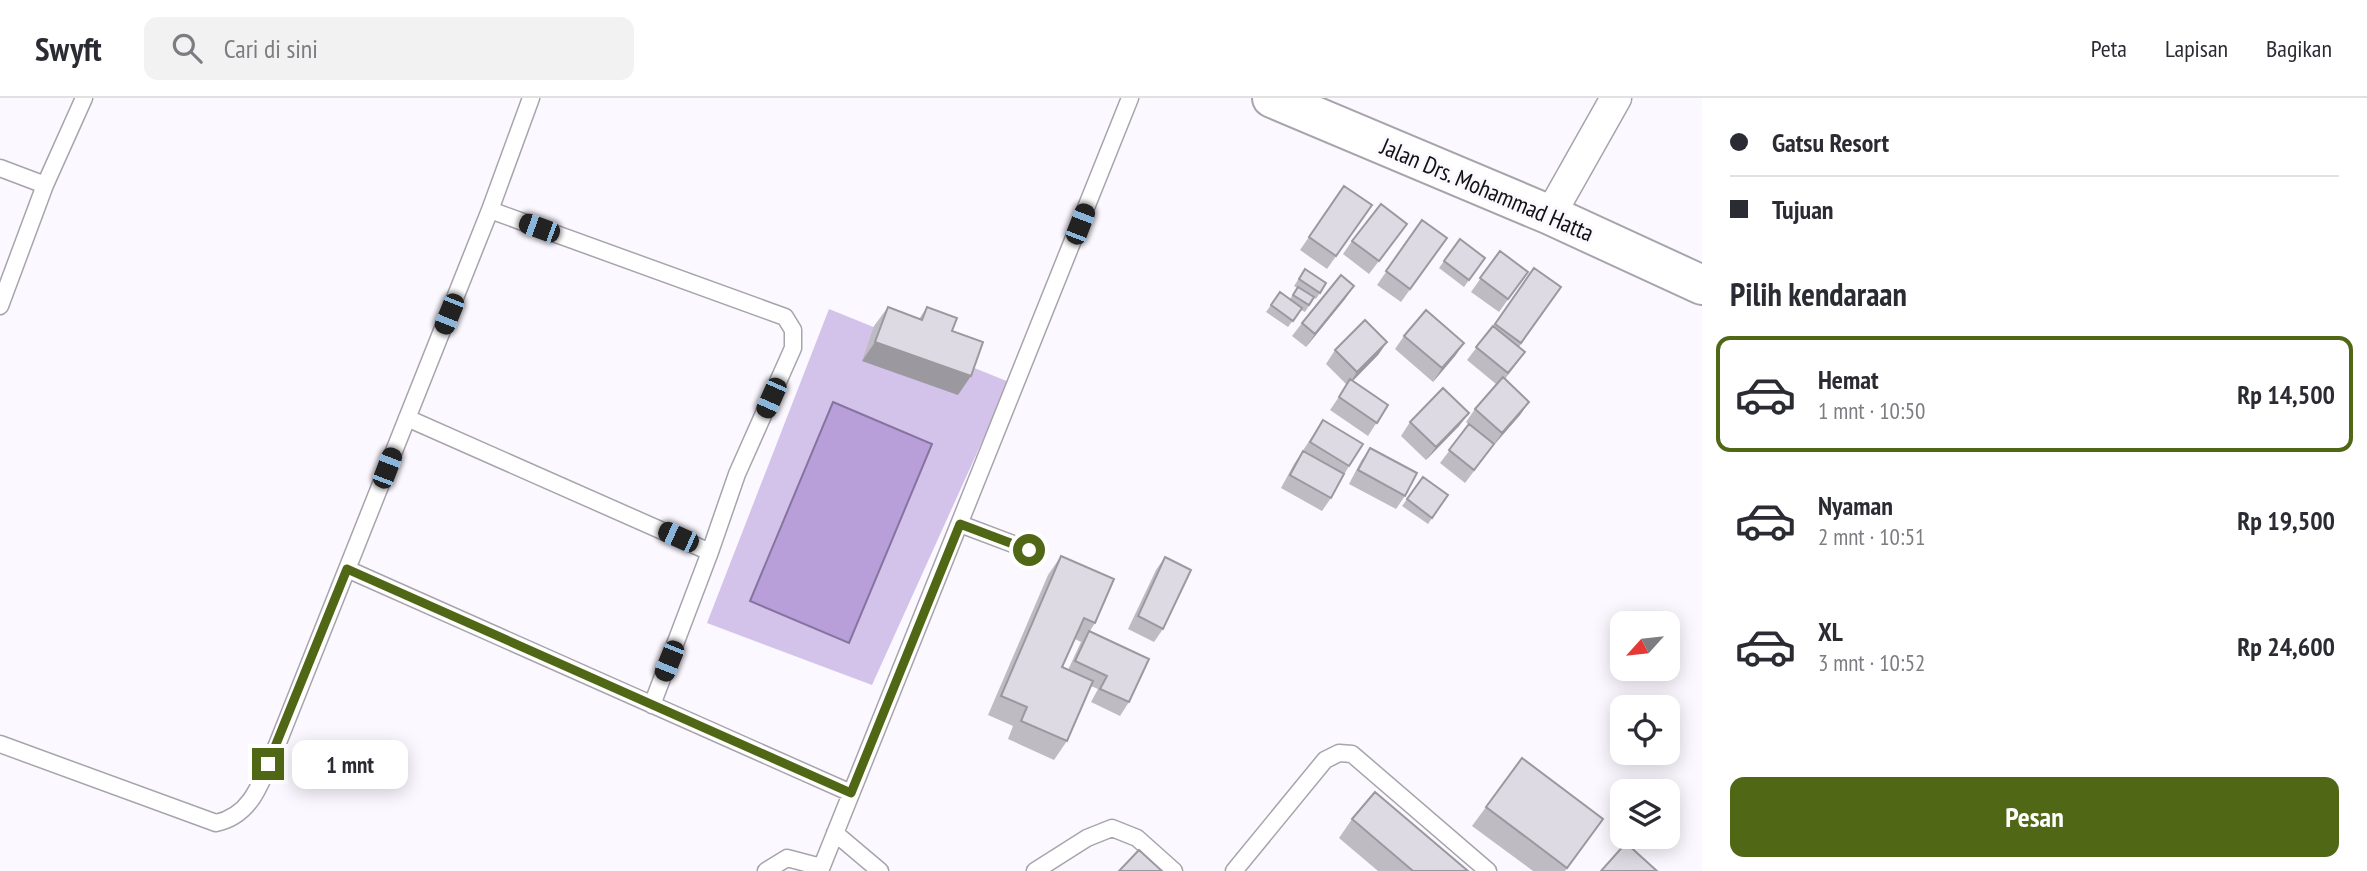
<!DOCTYPE html>
<html lang="id">
<meta charset="utf-8">
<style>
:root{--surface:#fff;--page:#f2f2f3;--text:#2b2b33;--muted:#7c7c81;--line:#e1e1e2;--accent:#506715}
body{margin:0;font-family:"PT Sans Narrow",sans-serif;background:var(--page);color:var(--text);height:100vh;display:flex;flex-direction:column;font-size:26px;white-space:nowrap}
*{box-sizing:border-box;margin:0}
p{font-size:23px;color:var(--muted)}
.icon{flex:none;width:38px;height:38px;fill:none;stroke:currentColor;stroke-width:2;stroke-linecap:round;stroke-linejoin:round}
.map{position:relative;flex:1;overflow:hidden}
.details{display:flex;flex-direction:column;background:var(--surface);width:665px}
.details>*{flex:none}
.guide{display:grid;align-content:center;height:154px;padding:0 28px;background:var(--surface)}
.needle{width:46px;rotate:243deg}
.controls{position:absolute;left:1610px;top:513px;display:grid;gap:14px}
.controls a{display:grid;place-items:center;width:70px;height:70px;border-radius:14px;background:var(--surface);box-shadow:0 4px 18px #0003;font-size:35px}
.end{position:absolute;width:32px;height:32px;margin:-16px;border:9px solid #506715;background:#fff;box-shadow:0 0 0 4px #fff}
.from{border-radius:50%}
.bubble{position:absolute;height:49px;border-radius:14px;background:var(--surface);box-shadow:0 4px 18px #0003;font-size:23px;font-weight:600;line-height:49px;text-align:center}
.car{position:absolute;width:21px;height:42px;margin:-21px -10px;border-radius:9px;box-shadow:0 0 5px 2px #0007;background:linear-gradient(#222 24%,#8ab4d8 0 40%,#222 0 76%,#8ab4d8 0 86%,#222 0)}
.guide b{display:flex;align-items:center;gap:24px;height:66px;font-size:26px}
.guide b+b{border-top:2px solid var(--line)}
.guide i{width:18px;height:18px;background:var(--text)}
ul{padding:0;list-style:none}
li{display:flex;align-items:center;gap:21px;height:116px;margin:0 14px 10px;padding:0 14px;border:4px solid transparent;border-radius:14px}
li div{flex:1}
li b{display:block;font-size:26px}
li em{font-style:normal;font-weight:600}
li.selected{border-color:var(--accent)}
li>.icon{width:63px;height:63px;stroke-width:1.5}
h2{padding:0 28px;font-size:32px;line-height:84px}
.button{display:flex;gap:14px;margin-top:auto;padding:14px 28px}
.button a{flex:1;height:80px;border-radius:14px;background:var(--accent);color:#fff;font-size:28px;font-weight:600;line-height:80px;text-align:center}
header{display:flex;align-items:center;gap:42px;box-sizing:border-box;height:98px;padding:0 35px;background:var(--surface);border-bottom:2px solid var(--line)}
header strong{font-size:33px}
nav{display:flex;gap:38px;margin-inline-start:auto;font-size:24px}
.search{width:490px;height:63px;background:var(--page);display:flex;align-items:center;gap:18px;box-sizing:border-box;padding:0 24px;border-radius:14px;color:var(--muted);font-size:26px}
main{display:flex;flex:1;min-height:0}
.map>svg:first-child{display:block}
.green{fill:#d3c3ea}
.water{fill:#b89fda;stroke:#86749f;stroke-width:2}
.lines{fill:none;stroke-linecap:round;stroke-linejoin:round}
.service-casing{stroke:#a7a4ac;stroke-width:19}
.minor-casing{stroke:#a7a4ac;stroke-width:33}
.primary-casing{stroke:#a7a4ac;stroke-width:42}
.service{stroke:#fff;stroke-width:16}
.minor{stroke:#fff;stroke-width:30}
.primary{stroke:#fff;stroke-width:38}
.wall{fill:#bfbbc3;fill-rule:evenodd}
.shaded-wall{fill:#9b999f}
.building{fill:#dedae3;stroke:#9b999f;stroke-width:2}
.route{stroke:#506715;stroke-width:9}
.labels{text-anchor:middle;stroke-width:6;stroke-linejoin:round;paint-order:stroke}
.street-label{font-size:24px;fill:#121114;stroke:#fbf8ff}
</style>
<header>
<strong>Swyft</strong>
<div class="search"><svg class="icon" aria-label="search" viewBox="0 0 24 24"><circle cx="10" cy="10" r="6"/><path d="M15 15l6 6"/></svg>Cari di sini</div>
<nav><a>Peta</a><a>Lapisan</a><a>Bagikan</a></nav>
</header>
<main>
<div class="map">
<svg width="1702" height="773" viewBox="0 0 1702 773">
<rect width="100%" height="100%" fill="#fbf8ff"/>
<!-- green -->
<path class="green" d="M829 211 1009 284 872 587 707 525Z"/>
<!-- water -->
<path class="water" d="M833 304 932 346 849 545 750 503Z"/>
<g class="lines">
<defs>
<path id="service" d="M0 70 45 87
M490 112 785 219 793 232V250L737 376 710 454
M0 208 45 87 84 0
M407 320 710 454 652 607
M960 426 1029 452
M347 471 851 695
M0 646 216 725C254 717 262 680 277 647L490 112 531 0
M835 735 880 773
M766 773 787 760 821 769
M820 773 1130 0
M1035 773 1087 740 1112 730 1137 740 1174 773
M1234 773 1325 662 1339 655 1352 656 1488 773"/>
<path id="minor" d="M1550 117 1616 0"/>
<path id="primary" d="M1272 0 1550 117 1702 187"/>
</defs>
<!-- service casing -->
<use href="#service" class="service-casing"/>
<!-- minor casing -->
<use href="#minor" class="minor-casing"/>
<!-- primary casing -->
<use href="#primary" class="primary-casing"/>
<!-- service -->
<use href="#service" class="service"/>
<!-- minor -->
<use href="#minor" class="minor"/>
<!-- primary -->
<use href="#primary" class="primary"/>
</g>
<!-- wall -->
<path class="wall" d="M1344 88 1372 107 1327 171 1300 152Z
M1422 122 1447 140 1401 204 1377 187Z
M1407 126 1369 176 1343 156 1352 143Z
M1460 141 1485 160 1464 189 1439 170Z
M1500 153 1528 174 1499 214 1471 194Z
M1534 170 1561 189 1519 249 1525 254 1505 281 1529 304 1520 317 1493 348 1465 385 1440 365 1469 327 1466 324 1475 311 1496 286 1467 262 1493 228Z
M1305 171 1326 185 1316 201 1314 200 1305 214 1301 212 1288 229 1266 214 1280 194 1290 201 1297 190 1294 188Z
M1345 201 1306 249 1292 238 1302 225Z
M888 209 919 221 927 209 952 233 958 297 862 263 874 228Z
M1404 238 1464 245 1455 258 1433 284 1395 251Z
M1387 244 1378 257 1352 283 1388 307 1368 338 1330 312 1347 287 1326 266 1335 252Z
M1469 315 1459 328 1426 362 1401 338 1410 324Z
M1323 322 1349 368 1331 400 1322 413 1281 390 1294 366Z
M1370 350 1405 398 1396 411 1349 386 1361 363Z
M1423 379 1448 397 1428 426 1402 408Z
M1061 458 1095 525 1090 533 1129 604 1120 618 1091 604 1098 591 1091 588 1067 643 1054 662 1008 641 1013 628 988 617 1048 477ZM1075 541 1081 544 1068 572 1062 569Z
M1165 459 1163 531 1154 544 1128 531 1156 472Z
M1486 709 1590 739 1565 773H1533L1472 728Z
M1352 721 1468 773H1378L1339 740Z"/>
<!-- shaded-wall -->
<path class="shaded-wall" d="M1354 188 1345 201 1306 249 1315 236Z
M875 244 971 278 958 297 862 263Z
M1387 244 1378 257 1348 288 1357 274Z
M1464 245 1455 258 1433 284 1442 270Z
M1529 304 1520 317 1493 348 1502 335Z
M1469 315 1459 328 1426 362 1436 349Z"/>
<!-- building -->
<path class="building" d="M1344 88 1372 107 1336 158 1309 139Z
M1381 106 1407 126 1379 163 1352 143Z
M1422 122 1447 140 1410 191 1386 173Z
M1460 141 1485 160 1469 182 1444 163Z
M1500 153 1528 174 1508 201 1480 180Z
M1534 170 1561 189 1521 245 1495 226Z
M1305 171 1326 185 1320 195 1299 181Z
M1341 177 1354 188 1315 236 1302 225Z
M1298 189 1314 199 1309 207 1293 197Z
M1280 194 1302 210 1293 223 1271 207Z
M888 209 922 222 927 209 957 220 952 233 983 244 971 278 875 244Z
M1426 212 1464 245 1442 270 1404 238Z
M1365 222 1387 244 1357 274 1335 252Z
M1493 228 1525 254 1508 275 1476 249Z
M1503 279 1529 304 1502 335 1475 311Z
M1350 281 1388 307 1377 325 1339 299Z
M1443 290 1469 315 1436 349 1410 324Z
M1323 322 1363 346 1349 368 1310 344Z
M1469 326 1494 346 1474 372 1449 352Z
M1370 350 1417 375 1405 398 1358 372Z
M1303 353 1344 376 1331 400 1290 377Z
M1423 379 1448 397 1432 420 1407 401Z
M1061 458 1114 481 1095 525 1084 520 1062 569 1093 583 1067 643 1021 623 1027 609 1001 598Z
M1165 459 1191 472 1163 531 1138 518Z
M1089 533 1149 561 1129 604 1100 591 1107 578 1075 563Z
M1522 660 1603 721 1567 770 1486 709Z
M1375 694 1468 773H1413L1352 721Z
M1626 745 1657 773H1601Z
M1139 752 1162 773H1119Z"/>
<g class="lines">
<!-- route -->
<path class="route" d="M268 666 347 471 851 695 960 426 1029 452"/>
</g>
<g class="labels">
<!-- street labels -->
<g class="street-label">
<text transform="translate(1487 92) rotate(23)" y="8">Jalan Drs. Mohammad Hatta</text>
</g>
</g>
</svg>
<div class="controls">
<a><svg class="needle" viewBox="-14 -14 28 28"><path d="M0-13l5 13h-10z" fill="#e53935"/><path d="M0 13l5-13h-10z" fill="#7c7c81"/></svg></a>
<a><svg class="icon" aria-label="locate" viewBox="0 0 24 24"><circle cx="12" cy="12" r="6"/><path d="M12 2v4M12 18v4M2 12h4M18 12h4"/></svg></a>
<a><svg class="icon" aria-label="layers" viewBox="0 0 24 24"><path d="M12 4l9 5-9 5-9-5zM3 14l9 5 9-5"/></svg></a>
</div>
<i class="end from" style="left:1029px;top:452px"></i>
<i class="end" style="left:268px;top:666px"></i>
<div class="bubble" style="left:292px;top:642px;width:116px">1 mnt</div>
<i class="car" style="left:1080px;top:126px;rotate:21deg"></i>
<i class="car" style="left:539px;top:130px;rotate:290deg"></i>
<i class="car" style="left:449px;top:216px;rotate:202deg"></i>
<i class="car" style="left:771px;top:300px;rotate:204deg"></i>
<i class="car" style="left:387px;top:370px;rotate:21deg"></i>
<i class="car" style="left:678px;top:439px;rotate:294deg"></i>
<i class="car" style="left:669px;top:563px;rotate:202deg"></i>
</div>
<section class="details">
<div class="guide">
<b><i class="from"></i>Gatsu Resort</b>
<b><i></i>Tujuan</b>
</div>
<h2>Pilih kendaraan</h2>
<ul>
<li class="selected"><svg class="icon" aria-label="car" viewBox="0 0 24 24"><path d="M5 17H2v-5l4-1 3-4h7l3 4 3 1v5h-3M9 17h6M6 11h13"/><circle cx="7" cy="17" r="2"/><circle cx="17" cy="17" r="2"/></svg><div><b>Hemat</b><p>1 mnt · 10:50</p></div><em>Rp 14,500</em></li>
<li><svg class="icon" aria-label="car" viewBox="0 0 24 24"><path d="M5 17H2v-5l4-1 3-4h7l3 4 3 1v5h-3M9 17h6M6 11h13"/><circle cx="7" cy="17" r="2"/><circle cx="17" cy="17" r="2"/></svg><div><b>Nyaman</b><p>2 mnt · 10:51</p></div><em>Rp 19,500</em></li>
<li><svg class="icon" aria-label="car" viewBox="0 0 24 24"><path d="M5 17H2v-5l4-1 3-4h7l3 4 3 1v5h-3M9 17h6M6 11h13"/><circle cx="7" cy="17" r="2"/><circle cx="17" cy="17" r="2"/></svg><div><b>XL</b><p>3 mnt · 10:52</p></div><em>Rp 24,600</em></li>
</ul>
<div class="button"><a>Pesan</a></div>
</section>
</main>
